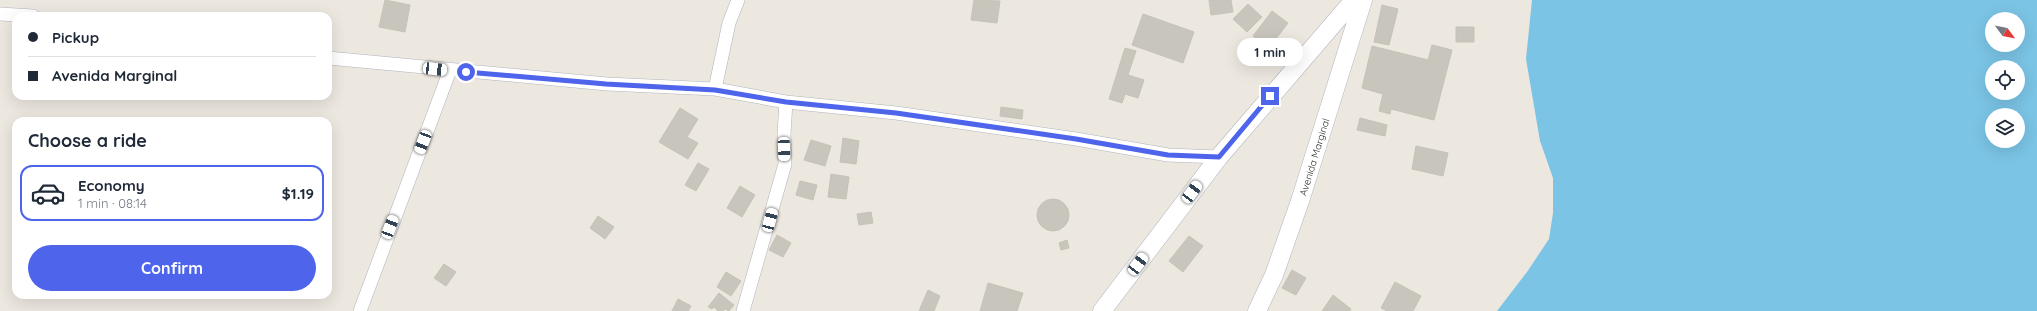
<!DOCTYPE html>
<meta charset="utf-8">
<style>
:root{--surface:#fff;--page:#f2f2f3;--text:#1f2937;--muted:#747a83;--line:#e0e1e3;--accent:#4d64eb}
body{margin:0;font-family:Quicksand,sans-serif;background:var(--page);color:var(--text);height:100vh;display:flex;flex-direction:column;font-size:15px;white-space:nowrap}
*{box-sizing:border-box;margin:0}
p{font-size:13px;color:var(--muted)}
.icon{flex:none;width:22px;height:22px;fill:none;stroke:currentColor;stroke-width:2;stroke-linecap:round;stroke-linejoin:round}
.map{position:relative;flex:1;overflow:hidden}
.side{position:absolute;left:12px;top:117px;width:320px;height:182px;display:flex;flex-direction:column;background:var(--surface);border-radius:12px;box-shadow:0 4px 16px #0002}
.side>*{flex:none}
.top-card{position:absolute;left:12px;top:12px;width:320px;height:88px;border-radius:12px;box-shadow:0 4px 16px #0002;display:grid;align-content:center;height:88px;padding:0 16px;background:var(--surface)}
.needle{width:26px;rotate:122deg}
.controls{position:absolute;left:1985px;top:12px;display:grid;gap:8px}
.controls a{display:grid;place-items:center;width:40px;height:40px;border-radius:50%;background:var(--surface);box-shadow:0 4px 16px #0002;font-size:20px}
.end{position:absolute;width:18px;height:18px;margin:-9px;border:5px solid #4d64eb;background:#fff;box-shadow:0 0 0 2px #fff}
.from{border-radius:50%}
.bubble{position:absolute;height:28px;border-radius:14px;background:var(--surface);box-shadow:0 4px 16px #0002;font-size:13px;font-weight:700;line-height:28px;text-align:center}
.car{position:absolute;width:12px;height:24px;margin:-12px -6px;border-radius:5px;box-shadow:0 0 3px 1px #0007;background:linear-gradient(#fff 24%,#345 0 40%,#fff 0 76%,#345 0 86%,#fff 0)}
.top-card b{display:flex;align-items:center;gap:14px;height:38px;font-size:15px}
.top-card b+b{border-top:1px solid var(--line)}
.top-card i{width:10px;height:10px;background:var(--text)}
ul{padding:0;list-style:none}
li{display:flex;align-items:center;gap:12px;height:56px;margin:0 8px 6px;padding:0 8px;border:2px solid transparent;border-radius:12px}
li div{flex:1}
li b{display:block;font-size:15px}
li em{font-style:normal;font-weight:700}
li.current{border-color:var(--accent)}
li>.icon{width:36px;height:36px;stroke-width:1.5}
h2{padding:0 16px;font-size:18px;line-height:48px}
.cta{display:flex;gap:8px;margin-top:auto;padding:8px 16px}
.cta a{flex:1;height:46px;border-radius:24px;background:var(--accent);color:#fff;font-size:16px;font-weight:700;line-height:46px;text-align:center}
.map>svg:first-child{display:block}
.water{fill:#7bc4e5;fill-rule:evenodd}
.building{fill:#c8c5bd;stroke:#c7c2b8}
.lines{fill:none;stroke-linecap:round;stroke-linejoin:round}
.street-casing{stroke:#b2b4bd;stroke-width:14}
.secondary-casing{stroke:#b2b4bd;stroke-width:19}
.street{stroke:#fff;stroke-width:13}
.secondary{stroke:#fff;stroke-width:18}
.route{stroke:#4d64eb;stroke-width:5}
.labels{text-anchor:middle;stroke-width:4;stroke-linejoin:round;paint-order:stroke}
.street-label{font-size:10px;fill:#2b2b2b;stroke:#fff}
</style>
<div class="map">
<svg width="2037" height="311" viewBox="0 0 2037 311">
<rect width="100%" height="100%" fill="#ece7df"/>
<!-- water -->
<path class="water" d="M1532 0H2037V311H1497L1527 272 1549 239 1553 213V178L1540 141 1526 59ZM1992 19H2018V45H1992ZM1992 67H2018V93H1992ZM1992 115H2018V141H1992Z"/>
<!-- building -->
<path class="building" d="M385 0 410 5 405 32 379 27Z
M974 0 1000 1 997 23 971 20Z
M1209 0H1231L1233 12 1211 15Z
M1248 4 1262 17 1247 32 1233 19Z
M1382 5 1398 9 1389 45 1374 42Z
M1272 11 1288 23 1269 48 1253 36Z
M1143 14 1194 32 1183 63 1132 45Z
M1456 27H1474V42H1456Z
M1432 45 1452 50 1434 120 1391 109 1390 114 1379 111 1383 94 1362 88 1372 46 1428 60Z
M1125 48 1136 51 1128 75 1144 80 1138 98 1125 94 1122 103 1109 99Z
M1001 107 1023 110 1022 119 1000 116Z
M680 108 698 119 687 137 698 143 688 159 659 142Z
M1360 118 1387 125 1385 136 1357 130Z
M843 138 859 141 856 164 840 162Z
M811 140 831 146 825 166 804 160Z
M1416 146 1448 153 1443 176 1412 169Z
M698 163 709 169 696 191 685 185Z
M831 174 849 177 846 199 828 197Z
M800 181 817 185 813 200 796 195Z
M740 186 755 195 742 217 727 208Z
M1037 215a16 16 0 1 1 32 0a16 16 0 1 1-32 0Z
M871 212 873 223 859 225 857 214Z
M598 216 614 227 605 239 590 228Z
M777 235 791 243 783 257 769 250Z
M1189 236 1203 246 1183 272 1169 261Z
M1067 240 1069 248 1061 250 1059 243Z
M444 264 456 272 446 286 434 278Z
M1292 270 1306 278 1296 295 1282 288Z
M726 272 741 281 731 296 717 287Z
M1395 282 1421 296 1413 311H1387L1381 308Z
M988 283 1023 293 1017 311H980Z
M928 290 940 296 934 311H919Z
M719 293 734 305 729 311 725 309 723 311H718L714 307 712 309 708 307Z
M1333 295 1351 309 1350 311H1322Z
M678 299 691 306 688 311H672Z"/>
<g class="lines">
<defs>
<path id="street" d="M0 14 33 16
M328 58 607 84 715 89 786 102 896 113 1076 139 1168 155 1219 157
M715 89 729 23 738 0
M360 311 450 70
M743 311 785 164 784 134 786 102"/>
<path id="secondary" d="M1102 311 1219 157 1354 0
M1257 311 1274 275 1300 201 1363 0"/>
</defs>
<!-- street casing -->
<use href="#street" class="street-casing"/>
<!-- secondary casing -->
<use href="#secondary" class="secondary-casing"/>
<!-- street -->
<use href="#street" class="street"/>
<!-- secondary -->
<use href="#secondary" class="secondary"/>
</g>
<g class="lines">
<!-- route -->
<path class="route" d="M466 72 606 84 715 90 786 102 896 113 1076 139 1168 155 1219 157 1270 96"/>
</g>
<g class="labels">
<!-- street labels -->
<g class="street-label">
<text transform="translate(1314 157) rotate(-73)" y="4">Avenida Marginal</text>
</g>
</g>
</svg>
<div class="controls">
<a><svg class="needle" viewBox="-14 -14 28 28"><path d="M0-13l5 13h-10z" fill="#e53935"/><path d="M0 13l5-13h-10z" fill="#747a83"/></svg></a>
<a><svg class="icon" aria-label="locate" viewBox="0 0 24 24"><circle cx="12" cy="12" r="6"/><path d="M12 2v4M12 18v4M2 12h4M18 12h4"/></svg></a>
<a><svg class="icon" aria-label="layers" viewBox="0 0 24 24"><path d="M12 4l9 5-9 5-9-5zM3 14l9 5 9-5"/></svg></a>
</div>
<i class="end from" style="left:466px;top:72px"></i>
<i class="end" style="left:1270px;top:96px"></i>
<div class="bubble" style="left:1237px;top:38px;width:66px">1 min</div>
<i class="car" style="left:435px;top:69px;rotate:96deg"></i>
<i class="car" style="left:423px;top:142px;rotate:201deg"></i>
<i class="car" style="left:784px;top:149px;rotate:178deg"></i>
<i class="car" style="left:1192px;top:192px;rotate:37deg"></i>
<i class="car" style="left:770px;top:220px;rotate:15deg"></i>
<i class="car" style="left:390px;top:227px;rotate:21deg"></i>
<i class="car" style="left:1138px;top:264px;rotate:37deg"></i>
<div class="top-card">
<b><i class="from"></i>Pickup</b>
<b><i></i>Avenida Marginal</b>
</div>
<section class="side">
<h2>Choose a ride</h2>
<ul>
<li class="current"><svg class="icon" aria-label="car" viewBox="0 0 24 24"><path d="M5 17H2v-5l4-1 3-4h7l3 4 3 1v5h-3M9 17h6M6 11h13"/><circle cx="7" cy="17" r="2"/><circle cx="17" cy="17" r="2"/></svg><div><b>Economy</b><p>1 min · 08:14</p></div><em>$1.19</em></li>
</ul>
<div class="cta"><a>Confirm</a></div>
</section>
</div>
